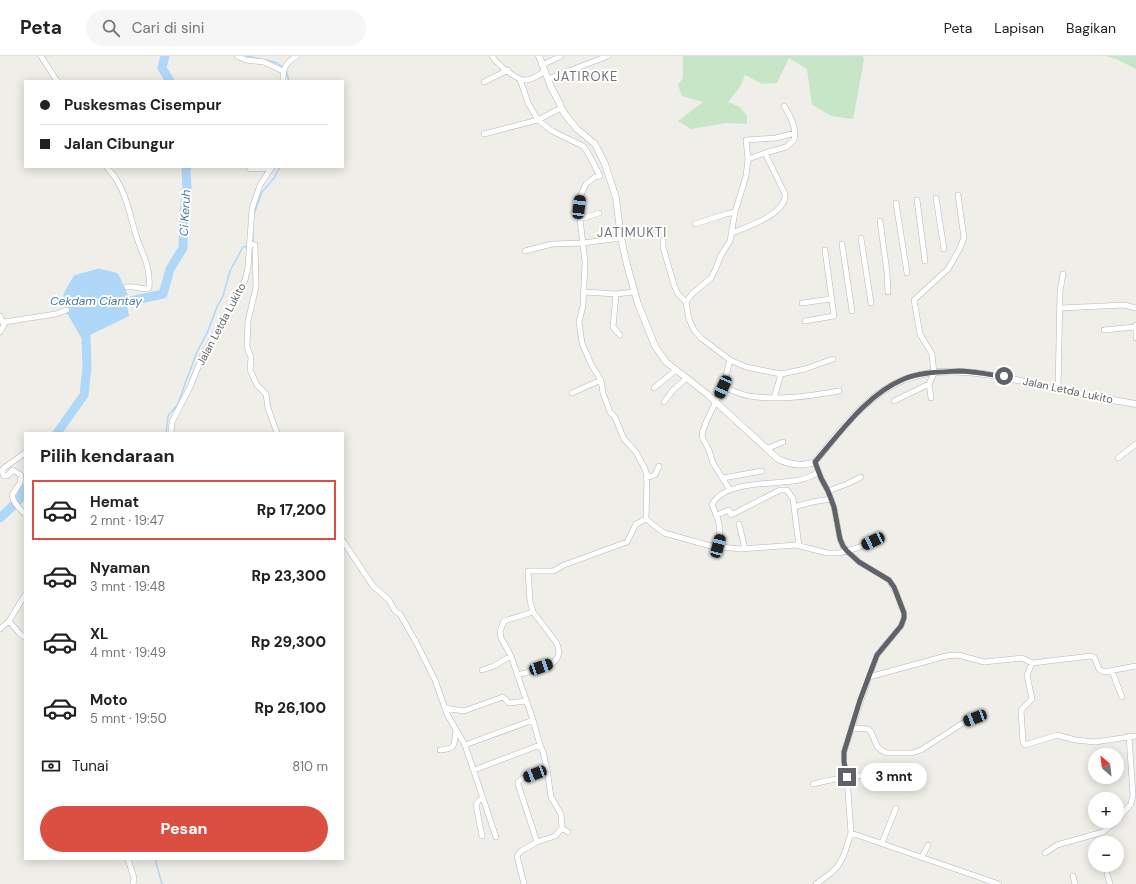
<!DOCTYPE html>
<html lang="id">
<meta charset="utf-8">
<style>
:root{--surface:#fff;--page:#f6f6f6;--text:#222;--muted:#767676;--line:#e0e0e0;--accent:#db4e42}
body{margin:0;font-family:"DM Sans",sans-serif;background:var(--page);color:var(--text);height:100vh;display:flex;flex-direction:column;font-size:15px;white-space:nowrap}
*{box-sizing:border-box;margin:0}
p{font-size:13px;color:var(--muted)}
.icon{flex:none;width:22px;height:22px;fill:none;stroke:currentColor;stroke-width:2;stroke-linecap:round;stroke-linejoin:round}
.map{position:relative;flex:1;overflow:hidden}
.sheet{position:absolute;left:24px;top:376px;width:320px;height:428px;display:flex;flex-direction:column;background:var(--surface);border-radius:0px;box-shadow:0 2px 10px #0003}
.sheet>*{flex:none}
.guide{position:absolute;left:24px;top:24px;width:320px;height:88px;border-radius:0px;box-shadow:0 2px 10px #0003;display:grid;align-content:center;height:88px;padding:0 16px;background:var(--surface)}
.needle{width:26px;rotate:332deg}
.fabs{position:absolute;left:1088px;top:692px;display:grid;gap:8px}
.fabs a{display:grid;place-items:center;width:36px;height:36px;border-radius:50%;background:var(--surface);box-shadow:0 2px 10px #0003;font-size:20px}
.end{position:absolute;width:18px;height:18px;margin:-9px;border:5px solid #5f6266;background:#fff;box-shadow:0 0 0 2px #fff}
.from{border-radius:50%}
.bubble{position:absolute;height:28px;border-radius:14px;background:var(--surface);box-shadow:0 2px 10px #0003;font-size:13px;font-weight:800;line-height:28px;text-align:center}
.car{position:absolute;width:12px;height:24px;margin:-12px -6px;border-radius:5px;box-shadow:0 0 3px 1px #0007;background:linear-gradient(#222 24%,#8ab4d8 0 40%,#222 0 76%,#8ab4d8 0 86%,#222 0)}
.guide b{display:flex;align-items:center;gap:14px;height:38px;font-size:15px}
.guide b+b{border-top:1px solid var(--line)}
.guide i{width:10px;height:10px;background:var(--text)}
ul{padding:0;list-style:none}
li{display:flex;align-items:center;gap:12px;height:60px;margin:0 8px 6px;padding:0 8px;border:2px solid transparent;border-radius:0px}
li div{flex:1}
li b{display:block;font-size:15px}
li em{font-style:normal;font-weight:800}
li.current{border-color:var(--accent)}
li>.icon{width:36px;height:36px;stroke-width:1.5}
h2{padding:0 16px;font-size:18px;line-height:48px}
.pay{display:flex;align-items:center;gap:10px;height:44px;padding:0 16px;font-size:15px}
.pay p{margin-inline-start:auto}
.primary-button{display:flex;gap:8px;margin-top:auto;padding:8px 16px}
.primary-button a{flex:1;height:46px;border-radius:24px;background:var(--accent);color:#fff;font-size:16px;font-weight:800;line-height:46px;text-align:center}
header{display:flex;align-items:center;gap:24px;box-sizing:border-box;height:56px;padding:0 20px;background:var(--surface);border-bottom:1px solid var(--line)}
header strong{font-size:19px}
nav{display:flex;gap:22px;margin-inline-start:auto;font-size:14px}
.search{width:280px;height:36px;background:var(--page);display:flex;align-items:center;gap:10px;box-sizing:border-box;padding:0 14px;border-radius:22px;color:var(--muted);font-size:15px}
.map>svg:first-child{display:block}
.green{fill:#c7e5c7}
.water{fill:#afd8f8}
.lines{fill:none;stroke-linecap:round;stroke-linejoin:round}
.stream{stroke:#afd8f8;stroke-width:1.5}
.river{stroke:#afd8f8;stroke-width:9}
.minor-casing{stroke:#b4b7bb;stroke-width:6}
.tertiary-casing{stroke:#b4b7bb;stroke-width:7}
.minor{stroke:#fff;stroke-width:5}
.tertiary{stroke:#fff;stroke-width:6}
.route{stroke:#5f6266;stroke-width:5}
.labels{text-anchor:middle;stroke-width:4;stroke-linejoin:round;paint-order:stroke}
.street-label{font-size:11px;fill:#5f6266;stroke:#fff}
.water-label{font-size:12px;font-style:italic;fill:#4c79a9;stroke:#fff}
.quarter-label{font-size:13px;letter-spacing:1px;fill:#707478;stroke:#fff}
</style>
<header>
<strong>Peta</strong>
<div class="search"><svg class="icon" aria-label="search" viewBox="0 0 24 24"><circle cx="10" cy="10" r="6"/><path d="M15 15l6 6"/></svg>Cari di sini</div>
<nav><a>Peta</a><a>Lapisan</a><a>Bagikan</a></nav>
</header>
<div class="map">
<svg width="1136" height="828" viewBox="0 0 1136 828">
<rect width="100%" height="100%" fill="#efeee8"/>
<!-- green -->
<path class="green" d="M683 0H863L864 4 853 63 832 60 812 49 807 13 789 2 777 27 762 28 745 19 740 31 728 46 740 51 747 60V68L726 67 691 73 678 65 703 46 682 40 678 29 683 22Z
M1106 0H1136V13L1116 3Z"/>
<!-- water -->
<path class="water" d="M99 217 115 222 126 246 129 260 86 281C77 273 68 252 68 240 69 235 75 228 77 223Z"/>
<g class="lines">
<!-- stream -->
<path class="stream" d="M247 0 259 3
M266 4 277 7 283 11
M286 14 289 25
M254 158 262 136 274 122 280 111
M253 186V178
M166 377 168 360 178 348 186 325 190 315 196 298 207 277 217 251 223 240 230 215 243 191 248 190
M155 803 162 828"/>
<!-- river -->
<path class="river" d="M165 0 162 12 170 25
M57 377 84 339 87 311 86 281 71 255 68 239 77 223 99 217 115 221 126 246 163 238 170 213 183 192 184 157 187 133 186 115 187 111
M0 462 19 444 25 432"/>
<defs>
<path id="minor" d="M41 0 57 25
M237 0 246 4 264 6 283 15
M492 0C497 8 517 25 526 24 532 24 539 19 544 16
M542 9 561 0
M520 23 528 47 538 64 552 75 583 90 588 97 600 120 595 121 586 128 580 141 579 151 580 163 585 206 583 250 579 266 582 287 592 310 601 324 603 337 610 356 615 361 624 383 636 396 644 411 647 419 646 463 664 477 711 490 741 493 796 489 827 497H839L857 492 881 482
M548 23 608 0
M283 25C283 12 285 7 297 0
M484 26 508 14
M484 78 538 64 561 52
M748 103 765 97 786 91 794 84C797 73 790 59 784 50
M107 111C110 116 114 119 116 123 127 140 130 160 136 179 142 199 151 209 149 232 142 235 135 229 127 231
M249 111 250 113 271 112
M936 142 944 193
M917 144 925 205
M896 147 907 217
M580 163 599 157
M880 165 887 216 888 236
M695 168 726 158 735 156
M732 177C747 171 787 158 785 138L765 97
M861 182 871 247
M663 184V191L674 229 678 238 686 246 689 263 694 274 701 282 730 304 746 311 781 318 805 313 833 303
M250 188 255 189 256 231 248 265 247 291 251 301 250 314 257 329 266 338 268 352 277 377
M842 188 852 255
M525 195 552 188 583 187 621 182
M584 236 616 238 634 236
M616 238 613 271 620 279
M686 246 692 238 711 222 716 212 721 199 730 185 735 156 746 120 748 103 746 84 776 82 795 77
M802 247 831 243
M1060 252 1125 249 1136 252
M0 260 4 269 0 276
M805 265 834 260 825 194
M4 266 56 258 67 254
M1136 269V282
M1104 274 1135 271
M723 331C731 334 740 338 749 340 778 345 810 340 839 335
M654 332 676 314
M1058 334 1060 235 1063 218
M572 337 601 324
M774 342 781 318
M931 342 929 328 934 317 932 298 920 278 914 244 948 213 959 194 964 182 958 139
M894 345 929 328
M664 346 673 334 687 322
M171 377 172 366 190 331 203 299 245 224 248 211 252 153 260 129 272 111
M766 393 783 386
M25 397 4 412 2 415 4 420H7L13 414 21 419 20 427 12 439C13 447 20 453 25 458
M1118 402 1136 388
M815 406 821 422 828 435 834 451 840 483 843 490 847 495 859 506 889 524 897 538 904 557V562L901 570 877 599 861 644 844 696V707L847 721 851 777 844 799 838 810 831 817 816 828
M646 422 655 419 659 410
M723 422 762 415
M730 434 713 407 709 394 703 383 702 378 706 366 723 331 730 304
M828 435 847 428 861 421
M717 459 729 454 731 459 780 434H787L793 443 794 451
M739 468 745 493
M343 485 373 530 389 544 395 555 400 558 417 588 435 624 447 658 465 689 496 781
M718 490C722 474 719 464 712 449 723 424 776 429 799 424 806 423 812 420 819 416
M799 490 794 451 812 446 831 443
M9 565 20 578 25 581
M0 573 9 565 25 539
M1032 607 1027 619 1032 643 1021 654 1023 686 1025 689 1057 679 1075 684 1095 686 1136 680
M482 614 494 610 511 600
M1112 615 1122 641
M517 619C525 617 548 611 553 607 560 601 560 593 556 586L533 556 530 545 528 515H553L564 509 627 486 636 468 646 463
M869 621 946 600 958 599 984 606 1022 602 1032 607 1091 600 1094 601 1099 613 1104 616 1136 610
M445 652 464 655 503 641 509 647 526 645
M851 672 868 673 871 676 877 690 881 694 887 697H912L921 694 963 667 975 662
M465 689 533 664
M440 694C458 693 453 688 456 675
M474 714 540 689
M813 728C835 723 860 717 883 720
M482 743 479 744 476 749 482 780
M1117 764 1131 748 1133 739 1129 680
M562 772 568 776
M851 777 999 828
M537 786 555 780 562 772 561 758 551 741 547 713
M882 787 896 752
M1045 797 1057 789 1103 776 1116 765
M922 801 928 789
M128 803 134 822 133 828
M1107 818 1110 828
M1073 820 1075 828
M524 828 517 800 521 795 537 786 518 728V726L523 722 547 713 543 696 540 689 533 664 511 600 501 582 500 575 504 565 533 556"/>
<path id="tertiary" d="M539 0 551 31 560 48 561 52 567 61 577 73 595 88 605 108 616 142 621 182 627 209 638 248 655 290 666 306 707 338 778 403C789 408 803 411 815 406 837 379 859 349 889 331 940 300 1011 323 1064 335 1088 340 1112 344 1136 348"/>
</defs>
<!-- minor casing -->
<use href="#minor" class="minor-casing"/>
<!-- tertiary casing -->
<use href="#tertiary" class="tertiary-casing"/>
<!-- minor -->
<use href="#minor" class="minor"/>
<!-- tertiary -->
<use href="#tertiary" class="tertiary"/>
</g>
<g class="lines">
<!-- route -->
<path class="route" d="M847 721 844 706V696L860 644 877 599 901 570 904 562V557L894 531 889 524 859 506 847 495 843 490 840 483 834 451 828 435 821 422 815 406C840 377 867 338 904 323 920 316 941 316 959 315 974 315 989 319 1004 320"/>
</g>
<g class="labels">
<!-- street labels -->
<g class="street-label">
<text transform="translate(221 268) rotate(-62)" y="4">Jalan Letda Lukito</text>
<text transform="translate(1068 334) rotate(12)" y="4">Jalan Letda Lukito</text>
</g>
<!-- water labels -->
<g class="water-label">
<text transform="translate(185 157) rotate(-87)" y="4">Ci Keruh</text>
<text x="96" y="249">Cekdam Ciantay</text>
</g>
<!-- quarter labels -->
<g class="quarter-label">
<text x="586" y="25">JATIROKE</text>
<text x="632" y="181">JATIMUKTI</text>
</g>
</g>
</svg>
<div class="fabs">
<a><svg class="needle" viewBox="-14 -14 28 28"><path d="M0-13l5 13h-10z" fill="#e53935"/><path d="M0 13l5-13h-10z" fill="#767676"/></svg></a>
<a>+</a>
<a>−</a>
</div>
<i class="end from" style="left:1004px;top:320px"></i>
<i class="end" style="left:847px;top:721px"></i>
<div class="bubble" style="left:861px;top:707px;width:66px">3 mnt</div>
<i class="car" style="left:579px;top:151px;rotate:7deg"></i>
<i class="car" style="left:723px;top:331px;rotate:204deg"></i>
<i class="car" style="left:873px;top:485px;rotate:245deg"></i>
<i class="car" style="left:718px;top:490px;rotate:15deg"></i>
<i class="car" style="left:541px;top:611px;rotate:71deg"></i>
<i class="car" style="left:975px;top:662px;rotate:249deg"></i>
<i class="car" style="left:535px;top:718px;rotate:249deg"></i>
<div class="guide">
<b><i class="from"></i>Puskesmas Cisempur</b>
<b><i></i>Jalan Cibungur</b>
</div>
<section class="sheet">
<h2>Pilih kendaraan</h2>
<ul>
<li class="current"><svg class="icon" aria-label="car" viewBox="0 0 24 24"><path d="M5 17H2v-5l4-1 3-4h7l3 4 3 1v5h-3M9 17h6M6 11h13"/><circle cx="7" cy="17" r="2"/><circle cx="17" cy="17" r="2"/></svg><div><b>Hemat</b><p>2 mnt · 19:47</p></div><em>Rp 17,200</em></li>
<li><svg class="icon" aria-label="car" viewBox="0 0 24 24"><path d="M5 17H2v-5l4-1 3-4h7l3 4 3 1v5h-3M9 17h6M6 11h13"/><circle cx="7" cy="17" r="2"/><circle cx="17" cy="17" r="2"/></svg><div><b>Nyaman</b><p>3 mnt · 19:48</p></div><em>Rp 23,300</em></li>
<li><svg class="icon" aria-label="car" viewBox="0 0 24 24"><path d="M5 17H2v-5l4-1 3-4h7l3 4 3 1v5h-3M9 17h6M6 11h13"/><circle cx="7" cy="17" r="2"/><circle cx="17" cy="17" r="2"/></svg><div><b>XL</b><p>4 mnt · 19:49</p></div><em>Rp 29,300</em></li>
<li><svg class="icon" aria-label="car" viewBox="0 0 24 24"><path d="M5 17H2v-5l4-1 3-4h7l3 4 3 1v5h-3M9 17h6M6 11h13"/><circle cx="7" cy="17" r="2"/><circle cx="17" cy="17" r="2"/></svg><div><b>Moto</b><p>5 mnt · 19:50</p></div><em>Rp 26,100</em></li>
</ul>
<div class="pay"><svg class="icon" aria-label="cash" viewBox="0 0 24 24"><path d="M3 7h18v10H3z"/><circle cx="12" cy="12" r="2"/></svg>Tunai<p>810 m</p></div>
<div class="primary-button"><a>Pesan</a></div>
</section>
</div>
